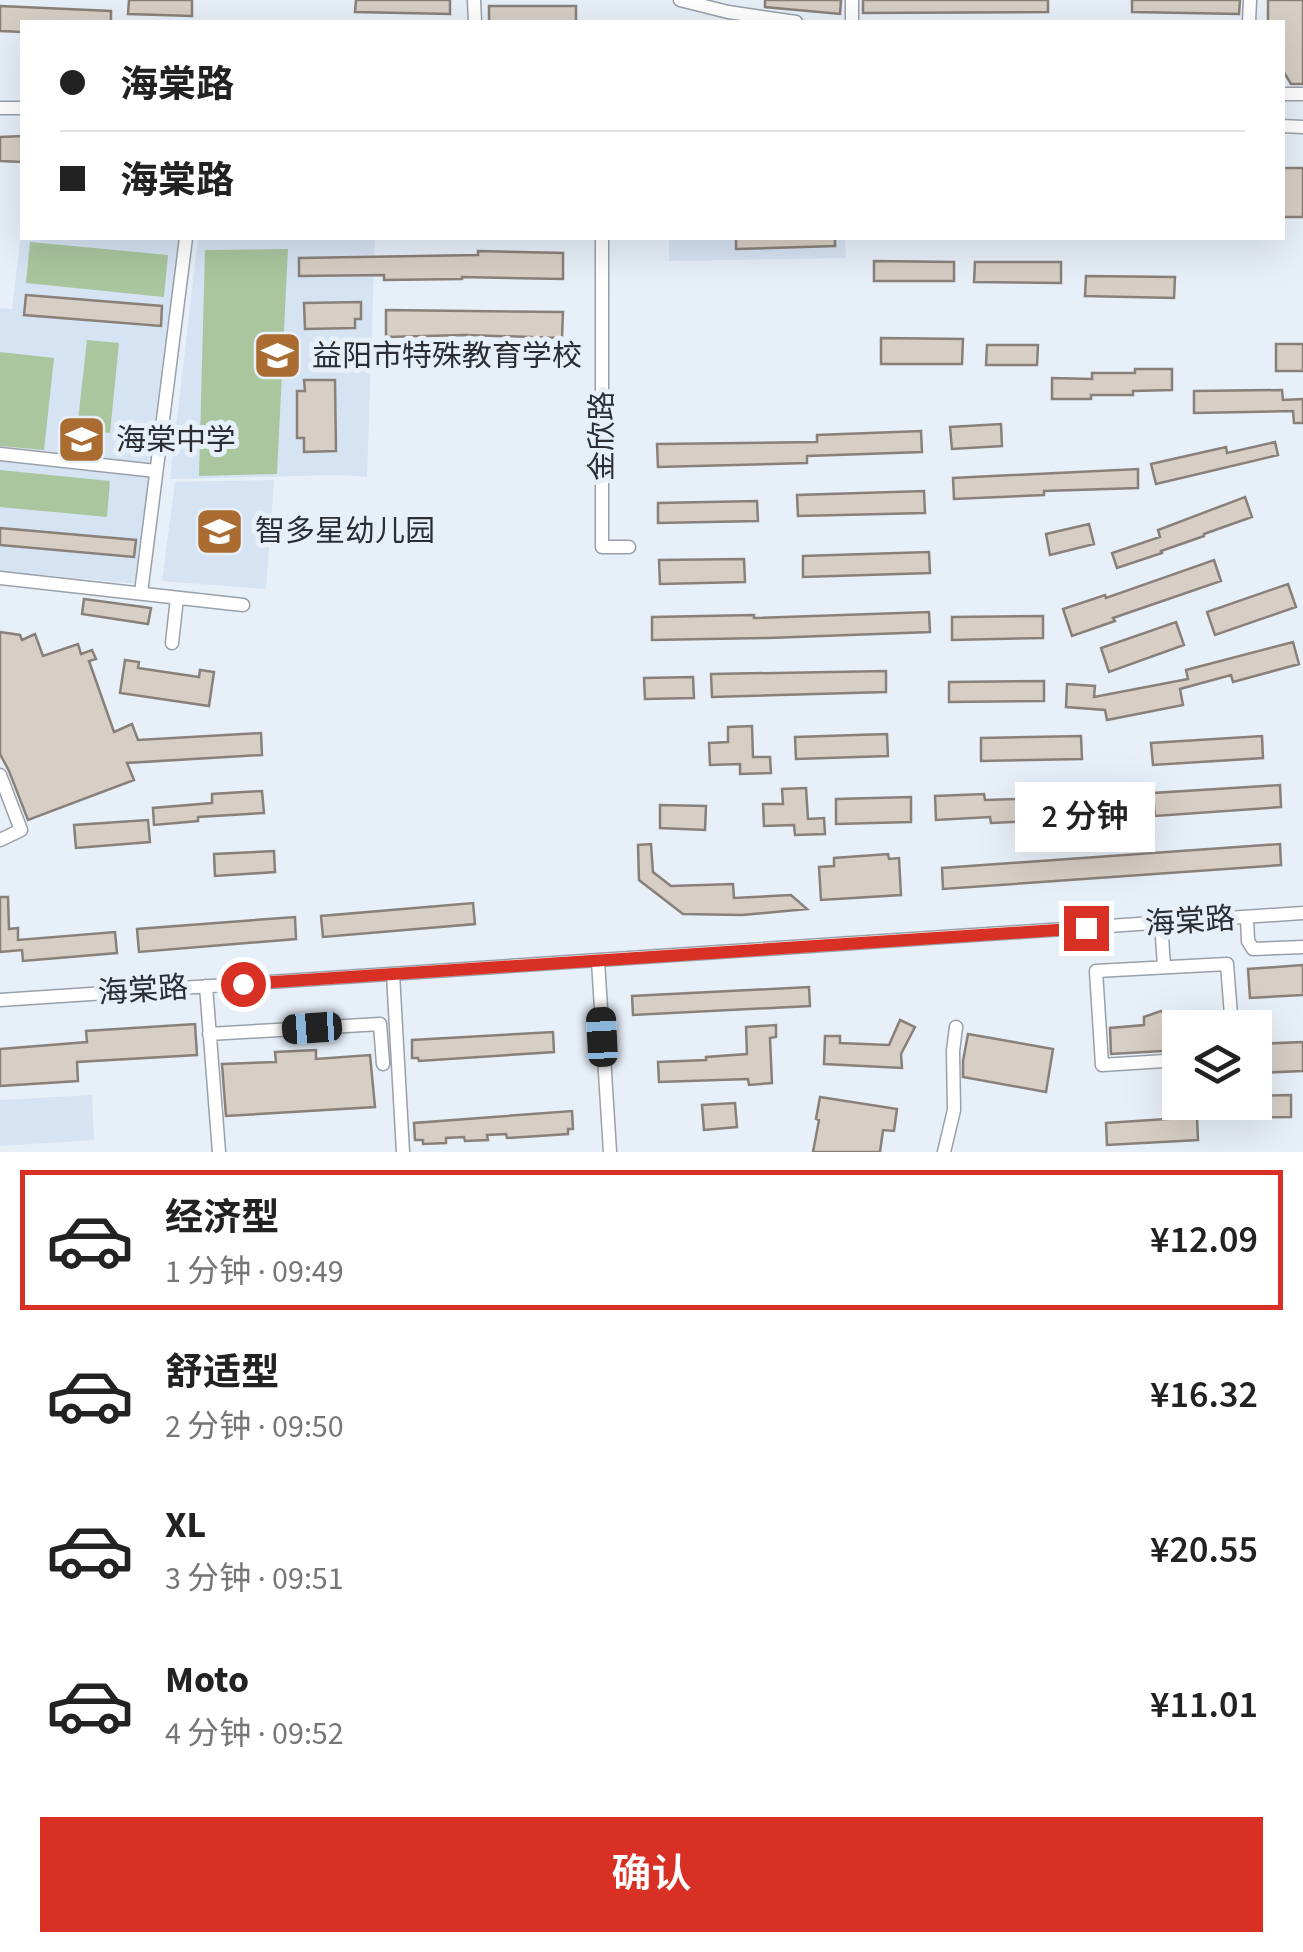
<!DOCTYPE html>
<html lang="zh">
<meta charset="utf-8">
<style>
:root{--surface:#fff;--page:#f2f2f2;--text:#222;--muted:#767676;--line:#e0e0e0;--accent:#d93025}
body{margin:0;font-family:"Source Sans 3","Noto Sans SC",sans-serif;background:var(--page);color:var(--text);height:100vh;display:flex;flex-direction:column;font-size:38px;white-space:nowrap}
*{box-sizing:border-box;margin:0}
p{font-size:32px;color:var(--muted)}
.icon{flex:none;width:55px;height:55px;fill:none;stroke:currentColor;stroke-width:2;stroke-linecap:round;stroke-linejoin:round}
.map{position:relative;height:1152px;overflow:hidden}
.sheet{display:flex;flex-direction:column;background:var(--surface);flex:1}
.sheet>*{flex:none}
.banner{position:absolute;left:20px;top:20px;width:1265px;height:220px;border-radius:0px;box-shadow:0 10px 40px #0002;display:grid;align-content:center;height:220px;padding:0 40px;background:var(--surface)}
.buttons{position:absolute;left:1162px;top:1010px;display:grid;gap:20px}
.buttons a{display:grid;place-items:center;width:110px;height:110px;border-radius:0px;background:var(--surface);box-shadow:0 10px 40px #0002;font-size:50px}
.end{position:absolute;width:45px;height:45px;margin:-22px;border:12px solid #d93025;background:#fff;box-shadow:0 0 0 5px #fff}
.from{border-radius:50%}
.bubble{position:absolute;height:70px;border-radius:0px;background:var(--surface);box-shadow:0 10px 40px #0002;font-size:32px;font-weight:600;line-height:70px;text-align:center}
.car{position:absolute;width:30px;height:60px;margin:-30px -15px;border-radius:12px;box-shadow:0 0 8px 2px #0007;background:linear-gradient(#222 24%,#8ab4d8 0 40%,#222 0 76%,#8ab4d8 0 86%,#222 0)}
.banner b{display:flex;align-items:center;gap:35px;height:95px;font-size:38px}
.banner b+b{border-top:2px solid var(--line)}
.banner i{width:25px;height:25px;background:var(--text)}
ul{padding:18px 0 0;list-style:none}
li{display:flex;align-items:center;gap:30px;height:140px;margin:0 20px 15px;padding:0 20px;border:5px solid transparent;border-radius:0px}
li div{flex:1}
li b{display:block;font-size:38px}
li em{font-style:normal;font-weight:600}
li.selected{border-color:var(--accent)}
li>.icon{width:90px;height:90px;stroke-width:1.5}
.primary-button{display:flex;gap:20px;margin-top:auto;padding:20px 40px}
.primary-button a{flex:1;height:115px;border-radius:0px;background:var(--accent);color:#fff;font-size:40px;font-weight:600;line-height:115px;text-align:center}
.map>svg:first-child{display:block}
.built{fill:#d6e3f3}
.green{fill:#a9c69e}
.building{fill:#d7cec5;stroke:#898079;stroke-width:2.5}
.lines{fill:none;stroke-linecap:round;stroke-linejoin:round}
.minor-casing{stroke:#99a0a9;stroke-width:15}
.minor{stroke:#fff;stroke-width:12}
.route{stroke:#d93025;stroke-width:12}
.labels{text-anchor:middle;stroke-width:10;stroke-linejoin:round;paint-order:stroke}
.poi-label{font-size:30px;fill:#2b2e32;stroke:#e7eff9;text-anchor:start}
.street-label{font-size:30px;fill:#2b2e32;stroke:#e7eff9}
</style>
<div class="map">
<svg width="1303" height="1152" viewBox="0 0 1303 1152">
<rect width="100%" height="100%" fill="#e7eff9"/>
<!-- built -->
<path class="built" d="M22 226V238H183L148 585 0 571V308L12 309Z
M198 238H375L367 477 340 475 170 479Z
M669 238H845L846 258 669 261Z
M274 480 266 589 162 581 175 482Z
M92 1095 94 1140 0 1146V1100Z"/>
<!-- green -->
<path class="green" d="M30 242 168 255 164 297 26 283Z
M288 249 277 474 199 476 205 250Z
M87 340 119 343 110 433 77 429Z
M0 352 54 358 44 450 0 446Z
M0 470 110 481 107 517 0 507Z"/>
<!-- building -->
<path class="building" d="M129 0H192V16L128 14Z
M356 0H450V14L355 12Z
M765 0H841L840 14 765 7Z
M863 0H1048V12L863 13Z
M1132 0H1240L1239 14 1132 12Z
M1268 0H1303V84H1291L1285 74H1282V22H1268Z
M0 6 111 11V22H22V32L0 31Z
M489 6H576V22H489Z
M22 136V162L0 161V137Z
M1282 168H1303V217H1282Z
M736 238H835V246L736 249Z
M478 251 563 253V279L462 277V279L384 280V275L299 276V258L478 255Z
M874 261 954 262V281H874Z
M975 262H1061V283L974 282Z
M1086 276 1175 277 1174 298 1085 296Z
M26 295 162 306 161 326 24 315Z
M361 302V319H355V328L305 329 304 303Z
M386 310 563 312 562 338 465 335 386 337Z
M881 338 963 339 962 364H881Z
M1276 344H1303V371H1276Z
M987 345H1038L1037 365H986Z
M1135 369H1172V390L1133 391V395H1091V399H1052V378L1092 379V373H1135Z
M304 380H335L336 451 304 452V438H297V391H305Z
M1282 390 1283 400 1303 399V423H1294L1293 411 1194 413V391Z
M1001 424 1002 446 952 449 950 427Z
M921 431 922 452 807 456V463L658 467 657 444 817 442V435Z
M1275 442 1278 455 1156 484 1151 464 1226 447 1227 453Z
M1138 469V488L1044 491V495L954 499 953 478Z
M924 491 925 513 798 516 797 495Z
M1245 497 1252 517 1204 534V536L1161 551 1162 553 1117 568 1112 553 1160 537 1158 530Z
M757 501 758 521 658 523V503Z
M1089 524 1094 544 1050 555 1046 534Z
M0 528 136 540 134 557 0 545Z
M929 552 930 573 803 577V556Z
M744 559 745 582 660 584 659 560Z
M1214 560 1221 581 1113 618 1115 621 1072 636 1063 609 1105 595 1106 598Z
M1288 584 1296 607 1215 635 1207 612Z
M84 599 151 608 148 624 82 614Z
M929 612 930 632 768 638 652 640V617L754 615V618Z
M1043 616V638L952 640V617Z
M1176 622 1184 645 1109 672 1101 648Z
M0 632 20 635 22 640 35 634 43 656 78 644 81 654 92 650 96 659 89 661 114 732 132 724 138 740 261 733 262 755 127 763 134 780 28 820 9 771 0 754Z
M1293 642 1299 664 1233 682 1231 675 1180 689 1183 705 1107 720 1105 710 1066 707 1067 684 1095 686 1094 697 1188 679 1186 670Z
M125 660 139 662 138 668 199 677 200 670 214 672 209 706 120 693Z
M886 671V692L712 697 711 674Z
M693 677 694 698 645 699 644 678Z
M1044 681V701L949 702V682Z
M752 726 753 757H770L771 773 740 774V764L710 765 709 743 728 742V727Z
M887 734 888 756 796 759 795 737Z
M1081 736 1082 759 981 761V738Z
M1262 736 1263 758 1153 765 1151 743Z
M1280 785 1281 807 1155 816 1153 793Z
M806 788 808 819 824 818 825 834 795 835 794 825 764 826 763 804H783L782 789Z
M262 791 264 813 198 817V821L154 825 153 808 212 803V794Z
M984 794 985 800 1134 796V817L991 823 990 817 936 820 935 796Z
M911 797V822L836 824V799Z
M660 805 706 806 705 830 660 828Z
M148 820 150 842 76 848 74 825Z
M651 844 653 872 671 886 733 884 734 898 791 895 807 909 742 915 683 914 639 880 638 845Z
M1280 844 1281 865 943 889 942 868Z
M274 851 275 872 215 876 214 854Z
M888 854 889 859 899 858 901 895 821 900 819 867 834 866V858Z
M0 897H8L9 929 18 928V940L115 932 117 953 23 961 22 950 0 952Z
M473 903 475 924 323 937 321 916Z
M295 917 296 939 139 952 137 929Z
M1303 965V995L1250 998 1248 969Z
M809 987 810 1006 633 1015 632 996Z
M1161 1011 1182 1014 1180 1050 1111 1054 1110 1028 1144 1025V1017Z
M900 1020 915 1027 901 1054 902 1068 824 1064 825 1036H840V1043L889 1045Z
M195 1024 197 1055 77 1062 78 1081 0 1086V1049L87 1042 86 1031Z
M776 1025V1037L770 1038 772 1083 749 1085 748 1079 659 1082 658 1062 706 1060V1057L747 1054 746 1027Z
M553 1032 554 1052 419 1061 418 1058H412V1040Z
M968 1034 1053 1049 1046 1092 963 1077V1061Z
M1303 1042V1071L1255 1073V1044Z
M316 1050V1059L370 1055 375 1107 226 1116 222 1064 276 1062 275 1052Z
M1291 1095V1117L1222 1118 1221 1102H1255V1096Z
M820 1097 897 1109 894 1131 883 1130 880 1152H813L819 1120 816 1119Z
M735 1103 737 1127 704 1130 702 1105Z
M572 1111 573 1129H568V1134L507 1138 506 1134 487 1135 488 1140 465 1141 464 1137 446 1138V1143L423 1144V1140H415L414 1123Z
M1197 1117 1198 1140 1107 1145 1106 1123Z"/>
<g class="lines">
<defs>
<path id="minor" d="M474 0 475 22
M680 0 728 12 796 22
M852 0V22
M1249 22 1250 0
M1282 94H1303
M0 108H22
M1282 126 1303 127
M602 238V547H629
M0 454 156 471
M0 578 243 605
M141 593 186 238
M172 643 177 598
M0 775 21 830 0 840
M1247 917 1248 941 1253 949 1303 947
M1161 923 1164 966
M598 961 610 1152
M393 974 403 1152
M206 986 219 1152
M0 1000 1303 913
M209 1034 380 1024 383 1064
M1180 1060 1102 1065 1096 971 1227 964 1232 1028
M944 1152 954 1110 953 1051 956 1027"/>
</defs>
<!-- minor casing -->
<use href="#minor" class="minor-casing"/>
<!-- minor -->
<use href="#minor" class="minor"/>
</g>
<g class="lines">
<!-- route -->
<path class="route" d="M243 984 1086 928"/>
</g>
<!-- icons -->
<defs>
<symbol id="school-square" viewBox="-11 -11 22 22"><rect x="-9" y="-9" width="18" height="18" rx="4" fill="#aa6c31" stroke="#e7eff9"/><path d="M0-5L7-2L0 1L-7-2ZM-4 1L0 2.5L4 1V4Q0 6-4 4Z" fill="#fff"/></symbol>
</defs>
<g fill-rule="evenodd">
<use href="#school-square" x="250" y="328" width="55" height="55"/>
<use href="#school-square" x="54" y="412" width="55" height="55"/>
<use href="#school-square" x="192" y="504" width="55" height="55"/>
</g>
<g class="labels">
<!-- poi labels -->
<g class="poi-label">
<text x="312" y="366">益阳市特殊教育学校</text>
<text x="116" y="450">海棠中学</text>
<text x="255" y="541">智多星幼儿园</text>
</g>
<!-- street labels -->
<g class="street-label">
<text transform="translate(602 436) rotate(-90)" y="10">金欣路</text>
<text transform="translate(1190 921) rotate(-4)" y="10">海棠路</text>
<text transform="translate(143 990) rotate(-4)" y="10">海棠路</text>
</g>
</g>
</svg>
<div class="buttons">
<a><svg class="icon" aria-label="layers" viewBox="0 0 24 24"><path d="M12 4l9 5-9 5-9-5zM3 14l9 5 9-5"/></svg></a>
</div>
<i class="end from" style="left:243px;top:984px"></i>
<i class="end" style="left:1086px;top:928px"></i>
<div class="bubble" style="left:1015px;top:782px;width:140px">2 分钟</div>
<i class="car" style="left:312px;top:1028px;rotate:266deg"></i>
<i class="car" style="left:602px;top:1037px;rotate:357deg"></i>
<div class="banner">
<b><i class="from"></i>海棠路</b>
<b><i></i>海棠路</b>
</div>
</div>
<section class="sheet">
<ul>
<li class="selected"><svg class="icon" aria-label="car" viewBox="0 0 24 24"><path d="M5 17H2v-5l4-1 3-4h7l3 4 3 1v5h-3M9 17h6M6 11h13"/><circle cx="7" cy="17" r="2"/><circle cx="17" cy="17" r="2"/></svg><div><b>经济型</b><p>1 分钟 · 09:49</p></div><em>¥12.09</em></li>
<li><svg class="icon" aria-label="car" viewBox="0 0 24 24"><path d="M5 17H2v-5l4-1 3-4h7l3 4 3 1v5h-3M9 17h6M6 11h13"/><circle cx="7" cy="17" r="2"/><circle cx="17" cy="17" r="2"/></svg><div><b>舒适型</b><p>2 分钟 · 09:50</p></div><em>¥16.32</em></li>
<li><svg class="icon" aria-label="car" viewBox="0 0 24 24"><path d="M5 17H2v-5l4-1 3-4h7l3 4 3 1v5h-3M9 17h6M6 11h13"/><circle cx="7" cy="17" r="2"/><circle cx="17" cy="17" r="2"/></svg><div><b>XL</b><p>3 分钟 · 09:51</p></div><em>¥20.55</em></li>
<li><svg class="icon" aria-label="car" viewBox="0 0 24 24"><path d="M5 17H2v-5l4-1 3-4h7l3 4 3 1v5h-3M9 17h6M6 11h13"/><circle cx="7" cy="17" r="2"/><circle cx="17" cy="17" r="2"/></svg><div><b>Moto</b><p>4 分钟 · 09:52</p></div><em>¥11.01</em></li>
</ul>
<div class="primary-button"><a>确认</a></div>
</section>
